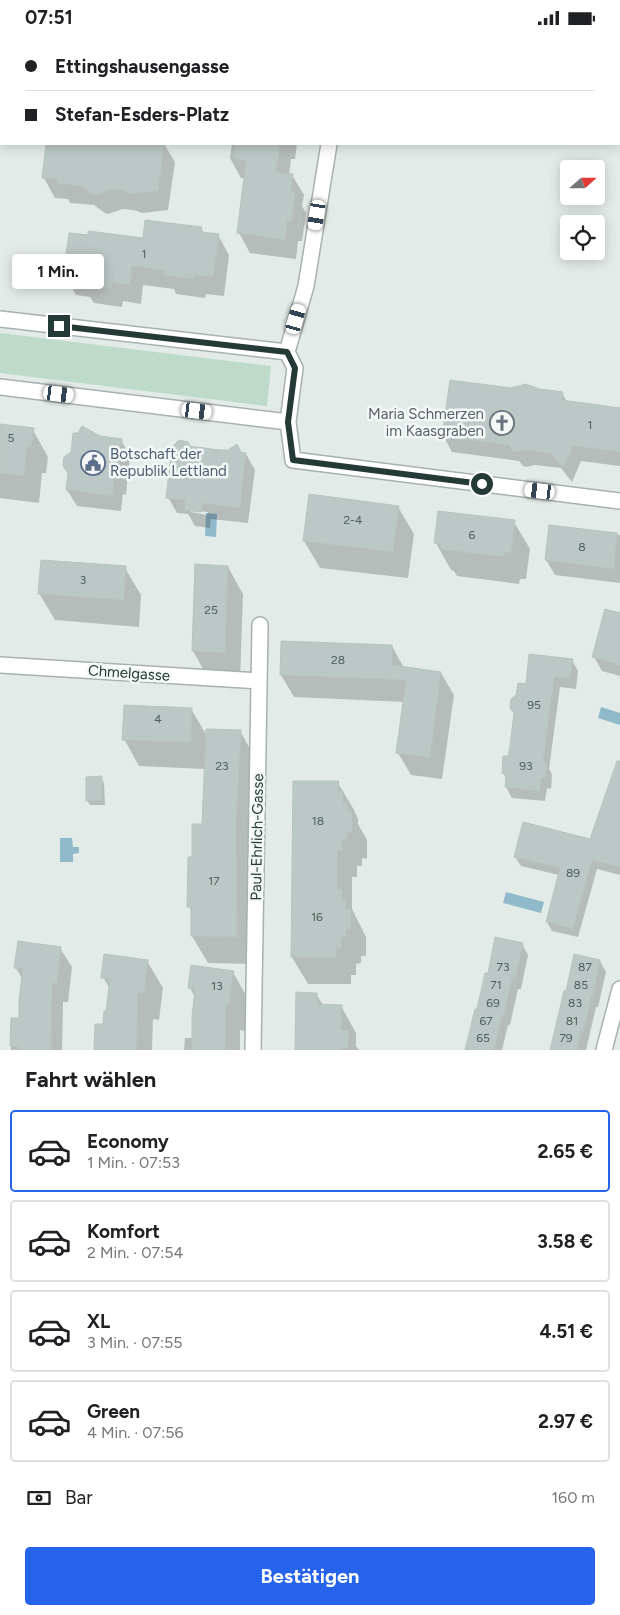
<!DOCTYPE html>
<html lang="de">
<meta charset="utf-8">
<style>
:root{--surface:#fff;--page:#f6f6f6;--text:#202124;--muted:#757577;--line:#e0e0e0;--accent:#2563eb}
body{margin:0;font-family:Figtree,sans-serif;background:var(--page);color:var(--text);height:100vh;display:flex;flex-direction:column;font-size:19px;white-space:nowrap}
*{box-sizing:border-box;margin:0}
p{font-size:16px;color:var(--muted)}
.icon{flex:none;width:28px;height:28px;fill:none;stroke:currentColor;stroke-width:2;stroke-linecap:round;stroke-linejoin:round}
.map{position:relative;height:1015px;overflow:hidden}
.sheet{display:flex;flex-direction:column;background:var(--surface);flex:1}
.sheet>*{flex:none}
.hud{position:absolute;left:0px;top:0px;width:620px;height:110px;box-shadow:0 2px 12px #0003;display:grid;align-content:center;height:110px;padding:0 25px;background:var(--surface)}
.needle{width:32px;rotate:69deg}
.buttons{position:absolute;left:560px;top:125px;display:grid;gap:10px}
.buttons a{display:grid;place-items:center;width:45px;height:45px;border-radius:5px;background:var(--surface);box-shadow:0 2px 12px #0003;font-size:25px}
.end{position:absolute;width:22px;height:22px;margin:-11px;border:6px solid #243a37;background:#fff;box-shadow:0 0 0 2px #fff}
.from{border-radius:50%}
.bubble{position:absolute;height:35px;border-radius:5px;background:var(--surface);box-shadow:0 2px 12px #0003;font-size:16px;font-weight:700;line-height:35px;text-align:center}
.car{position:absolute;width:15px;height:30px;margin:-15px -8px;border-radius:6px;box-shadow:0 0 4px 1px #0007;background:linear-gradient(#fff 24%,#345 0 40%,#fff 0 76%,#345 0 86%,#fff 0)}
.hud b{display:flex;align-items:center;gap:18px;height:48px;font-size:19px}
.hud b+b{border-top:1px solid var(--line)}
.hud i{width:12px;height:12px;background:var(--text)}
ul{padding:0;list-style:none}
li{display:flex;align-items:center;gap:15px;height:82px;margin:0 10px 8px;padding:0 15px;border:2px solid var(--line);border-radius:5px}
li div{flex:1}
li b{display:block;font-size:19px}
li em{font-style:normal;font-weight:700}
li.active{border-color:var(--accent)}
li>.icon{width:45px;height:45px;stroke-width:1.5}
h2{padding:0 25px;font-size:22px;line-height:60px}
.pay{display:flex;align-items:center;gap:12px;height:55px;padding:0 25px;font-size:19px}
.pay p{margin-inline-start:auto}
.button{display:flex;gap:10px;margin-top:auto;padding:10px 25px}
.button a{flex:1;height:58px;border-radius:5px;background:var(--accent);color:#fff;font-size:20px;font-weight:700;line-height:58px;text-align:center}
.status{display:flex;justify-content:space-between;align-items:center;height:35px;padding:0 25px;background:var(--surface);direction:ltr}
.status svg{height:14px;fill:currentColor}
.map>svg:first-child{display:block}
.green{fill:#bedac9}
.water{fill:#90baca}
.shadow{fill:#0003;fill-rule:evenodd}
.building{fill:#bbc8c5;stroke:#b6c4c0}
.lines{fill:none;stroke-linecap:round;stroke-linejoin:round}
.street-casing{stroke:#a6b2af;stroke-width:18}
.street{stroke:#fff;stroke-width:15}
.route{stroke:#243a37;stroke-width:6}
.labels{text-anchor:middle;stroke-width:5;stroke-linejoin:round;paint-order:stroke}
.number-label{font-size:12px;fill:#4a5e5a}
.worship-label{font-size:15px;fill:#5b616d;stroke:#f3f8f6;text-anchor:end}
.service-label{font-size:15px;fill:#4e5e75;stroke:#f3f8f6;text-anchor:start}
.street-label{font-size:15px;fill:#243a37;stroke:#f3f8f6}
</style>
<div class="status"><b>07:51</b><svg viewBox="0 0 49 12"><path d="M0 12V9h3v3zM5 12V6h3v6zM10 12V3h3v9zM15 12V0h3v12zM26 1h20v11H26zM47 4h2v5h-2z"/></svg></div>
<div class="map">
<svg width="620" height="1015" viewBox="0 0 620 1015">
<rect width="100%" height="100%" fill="#e3ebe8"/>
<!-- green -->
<path class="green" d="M0 298 271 331 267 371 0 338Z"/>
<!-- water -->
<path class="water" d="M206 478 217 479 216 502 205 501Z
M601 672 620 678V690L598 683Z
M60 803H72L73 812H79V818L73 819V827H60Z
M506 857 544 867 541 878 503 868Z"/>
<!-- shadow -->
<path class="shadow" d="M0 0H87L96 1H1V37Z
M143 0H186L143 1Z
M48 109H164L175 127 168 175 142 178 134 175 123 174 108 179 105 178 94 170 70 168 68 164 55 163 44 143Z
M232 109H297L295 124H291L289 140H292L304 160 302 171 306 178 302 206H298L296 224 250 218 239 198 246 143H241L230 123Z
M201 193 204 198 218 200 229 220 224 261 206 259 205 263 176 259 174 254 143 250 141 269 123 266 122 272 94 268 90 262 76 260 65 241 144 205Z
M511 354 562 358 567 367 620 374V431L581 426 572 447 561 433 535 430 527 432 523 431 519 426 452 417 444 402Z
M0 390 33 395 48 422 46 438H42L39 468 0 463Z
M121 405 130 421 126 460 123 459 121 476 77 471 67 455Z
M190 412 246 419 255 435 248 488 211 484 210 493 195 491 188 479 177 478 168 462ZM191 475 208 477 207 480 191 477Z
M398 472 414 499 408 543 320 533 304 506Z
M514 487 530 514 526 544H520L519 549 457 541 454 536 451 535 436 508Z
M550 492 620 500V548L555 540 546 525Z
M228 532 243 559 240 645 208 643 193 616Z
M125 533 141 560 139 592 55 585 39 558Z
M620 579V641L602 636 594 622Z
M392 611 404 633 441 638 454 660 442 744 411 740 398 718 405 667 294 662 281 640Z
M572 625 578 636 576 654 560 652 549 734 552 739 551 754 547 753 545 766 512 763 506 752 507 744 503 738 509 723 527 651Z
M191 674 207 701 240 696 256 724 252 929 208 928 192 901V878L189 871 193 823 203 790 205 734 139 731 124 704Z
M101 743 104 748 105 770H90L87 765Z
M338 748 354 775 358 784V789L367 805V824L362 823V831H357V842H352V874L366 902V921H361V928L356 929V940H351V949H308L292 922Z
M620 749V840L597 834 578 902 552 896 547 887 559 840 521 831 515 822 591 806Z
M522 909 528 920 521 954H518L510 990H508L502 1015H465L466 1010 468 1011 489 940Z
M60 913 72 932 68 967H63L62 1015H11L12 985H20L23 945 16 933Z
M147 926 163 953 159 985 153 984 152 1015H95L105 990 110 954 103 942Z
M600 926 606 937 598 972H596L586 1015H551Z
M233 937 248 964 245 996 240 995V1015H184L185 1003H193L196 964 190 953Z
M316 959 323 970 341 971 356 998V1011L359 1015H288H296Z"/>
<!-- building -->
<path class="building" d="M46 109H164L158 156 130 159 122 155 112 154 97 160 92 159 82 151 57 148 58 145 42 143Z
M236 109H280L276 137 293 139 291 157H295L292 187 287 186 285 205 237 198 246 126 233 124Z
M145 185 202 192 201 197 219 199 213 242 195 240V244L164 240V236L132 231 130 250 112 247V253L81 249 82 243 63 241 69 198 88 200V196L143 203Z
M450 345 511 353 526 349 540 354 563 357 562 365 620 373V417L573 411 563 433 551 418 526 415 517 417 513 416 509 410 442 402Z
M0 389 34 393 31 412 27 411 24 441 0 438Z
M82 391 100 401 122 404 117 444H114L112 461 66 455 68 438 63 431 64 422 71 417 73 398H78Z
M179 405 188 407 190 411 219 415H228L237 409 241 417 246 418 240 473 203 468 201 477 184 475 185 465 166 463 172 412Z
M309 459 399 471 393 517 303 506Z
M438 476 515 485 511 518 505 517 504 522 440 514 441 509 434 508Z
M549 490 617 498 614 534 545 525Z
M41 525 126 531 124 565 38 559Z
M195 529 228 531 225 618 192 616Z
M605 574 620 578V630L592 622Z
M281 606 392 610V630L441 637 430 723 396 718 406 645 280 640Z
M529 619 573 624 570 643 554 642 543 727H547L545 743H541L540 756 505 752 506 739 502 738 503 721H508L510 711 514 678 510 673 511 664 516 660 518 648 526 649Z
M124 670 192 673 191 707 122 705Z
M206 694 241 695 236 790 237 902 191 901V872H187L188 822H192V789H202Z
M617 726H620V832L592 825 573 894 546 887 560 833 514 822 523 787 590 804Z
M102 741V765L86 766V742Z
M293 746H339L338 756H343V768H348L347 776H352V797H347V804H342V815H337V854H342V865H346V874H351V894H346V902H341V913H336V923L291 922Z
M495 902 523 908 515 944H512L504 980H502L494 1015H465L475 974H477L485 938H488Z
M18 906 61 912 57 948H52L51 1015H18V1011H10L11 983H19V964L23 934 14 933Z
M104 919 148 925 144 958H138L136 1015H94L95 989H103L104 976H106L110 944 101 943Z
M574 919 600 925 593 962H591L583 998H581L577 1015H550L564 956H566Z
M191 930 234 936 229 969H226L225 1015H192V982L195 954 188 953Z
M296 957 317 958V969L342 970 341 995H349L348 1013 341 1012V1015H295Z"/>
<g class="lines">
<defs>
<path id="street" d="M346 1V0
M0 284 287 317
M287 317 295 333 288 387 293 425 620 466
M287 317 306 251 329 109
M0 352 288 387
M0 630 259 646
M253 1015 260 590
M604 1015 620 954"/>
</defs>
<!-- street casing -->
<use href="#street" class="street-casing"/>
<!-- street -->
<use href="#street" class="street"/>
</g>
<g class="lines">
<!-- route -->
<path class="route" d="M59 291 287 317 295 333 288 387 293 425 482 449"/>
</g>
<!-- icons -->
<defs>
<symbol id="church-ring" viewBox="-11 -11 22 22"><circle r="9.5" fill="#f3f8f6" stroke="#6b7280" stroke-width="1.5"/><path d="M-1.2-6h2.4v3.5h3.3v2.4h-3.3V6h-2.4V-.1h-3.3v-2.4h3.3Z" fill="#6b7280"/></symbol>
<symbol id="civic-ring" viewBox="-11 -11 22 22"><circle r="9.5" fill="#f3f8f6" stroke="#5c6f8a" stroke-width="1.5"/><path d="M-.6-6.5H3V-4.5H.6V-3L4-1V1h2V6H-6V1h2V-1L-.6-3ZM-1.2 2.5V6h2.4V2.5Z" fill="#5c6f8a"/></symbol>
</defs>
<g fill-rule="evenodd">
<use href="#church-ring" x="488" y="374" width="28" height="28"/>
<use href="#civic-ring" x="79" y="414" width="28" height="28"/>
</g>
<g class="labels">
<!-- number labels -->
<g class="number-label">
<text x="144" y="223">1</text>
<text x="590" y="394">1</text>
<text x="11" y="407">5</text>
<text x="353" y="489">2-4</text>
<text x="472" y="504">6</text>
<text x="582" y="516">8</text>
<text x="83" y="549">3</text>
<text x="211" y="579">25</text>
<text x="338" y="629">28</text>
<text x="534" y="674">95</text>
<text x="158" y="688">4</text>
<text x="222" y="735">23</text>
<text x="526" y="735">93</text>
<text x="318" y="790">18</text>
<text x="573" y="842">89</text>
<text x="214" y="850">17</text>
<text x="317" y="886">16</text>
<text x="503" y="936">73</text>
<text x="585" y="936">87</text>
<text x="496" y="954">71</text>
<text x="581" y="954">85</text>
<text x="217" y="955">13</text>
<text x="493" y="972">69</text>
<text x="575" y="972">83</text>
<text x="486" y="990">67</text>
<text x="572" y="990">81</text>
<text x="483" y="1007">65</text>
<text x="566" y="1007">79</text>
</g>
<!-- worship labels -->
<g class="worship-label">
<text x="484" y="384">Maria Schmerzen<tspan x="484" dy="17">im Kaasgraben</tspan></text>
</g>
<!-- service labels -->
<g class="service-label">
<text x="110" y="424">Botschaft der<tspan x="110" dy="17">Republik Lettland</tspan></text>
</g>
<!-- street labels -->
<g class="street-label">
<text transform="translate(129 638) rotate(4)" y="5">Chmelgasse</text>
<text transform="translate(257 802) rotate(-89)" y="5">Paul-Ehrlich-Gasse</text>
</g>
</g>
</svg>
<div class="buttons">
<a><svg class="needle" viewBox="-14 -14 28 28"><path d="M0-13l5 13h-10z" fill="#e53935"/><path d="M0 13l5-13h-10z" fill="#757577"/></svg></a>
<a><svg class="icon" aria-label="locate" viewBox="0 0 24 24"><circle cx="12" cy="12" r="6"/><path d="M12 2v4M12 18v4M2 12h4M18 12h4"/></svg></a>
</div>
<i class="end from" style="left:482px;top:449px"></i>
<i class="end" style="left:59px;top:291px"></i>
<div class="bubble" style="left:12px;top:219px;width:92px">1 Min.</div>
<i class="car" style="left:317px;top:180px;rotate:189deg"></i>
<i class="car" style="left:296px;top:284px;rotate:16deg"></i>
<i class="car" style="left:59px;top:359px;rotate:97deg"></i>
<i class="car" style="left:197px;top:376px;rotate:97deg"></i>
<i class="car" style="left:540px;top:456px;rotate:277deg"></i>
<div class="hud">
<b><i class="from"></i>Ettingshausengasse</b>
<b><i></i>Stefan-Esders-Platz</b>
</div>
</div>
<section class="sheet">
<h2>Fahrt wählen</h2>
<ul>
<li class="active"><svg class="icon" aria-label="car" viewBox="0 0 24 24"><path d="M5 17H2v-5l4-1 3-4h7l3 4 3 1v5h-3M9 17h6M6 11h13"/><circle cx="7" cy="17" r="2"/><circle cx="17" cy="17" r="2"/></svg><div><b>Economy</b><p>1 Min. · 07:53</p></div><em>2.65 €</em></li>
<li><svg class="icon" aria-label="car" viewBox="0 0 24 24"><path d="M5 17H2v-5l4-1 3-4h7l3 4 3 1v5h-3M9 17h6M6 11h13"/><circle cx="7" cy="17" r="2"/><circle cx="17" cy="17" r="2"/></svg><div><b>Komfort</b><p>2 Min. · 07:54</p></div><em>3.58 €</em></li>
<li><svg class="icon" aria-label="car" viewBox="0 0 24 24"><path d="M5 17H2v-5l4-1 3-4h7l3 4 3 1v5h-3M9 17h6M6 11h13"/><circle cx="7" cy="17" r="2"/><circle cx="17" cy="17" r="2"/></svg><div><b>XL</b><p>3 Min. · 07:55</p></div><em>4.51 €</em></li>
<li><svg class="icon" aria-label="car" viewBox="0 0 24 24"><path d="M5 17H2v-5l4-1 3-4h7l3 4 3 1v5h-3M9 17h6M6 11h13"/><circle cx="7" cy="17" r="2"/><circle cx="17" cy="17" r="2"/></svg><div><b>Green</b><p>4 Min. · 07:56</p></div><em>2.97 €</em></li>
</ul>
<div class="pay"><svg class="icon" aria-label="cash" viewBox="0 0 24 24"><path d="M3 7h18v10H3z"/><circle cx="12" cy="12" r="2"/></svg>Bar<p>160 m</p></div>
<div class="button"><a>Bestätigen</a></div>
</section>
